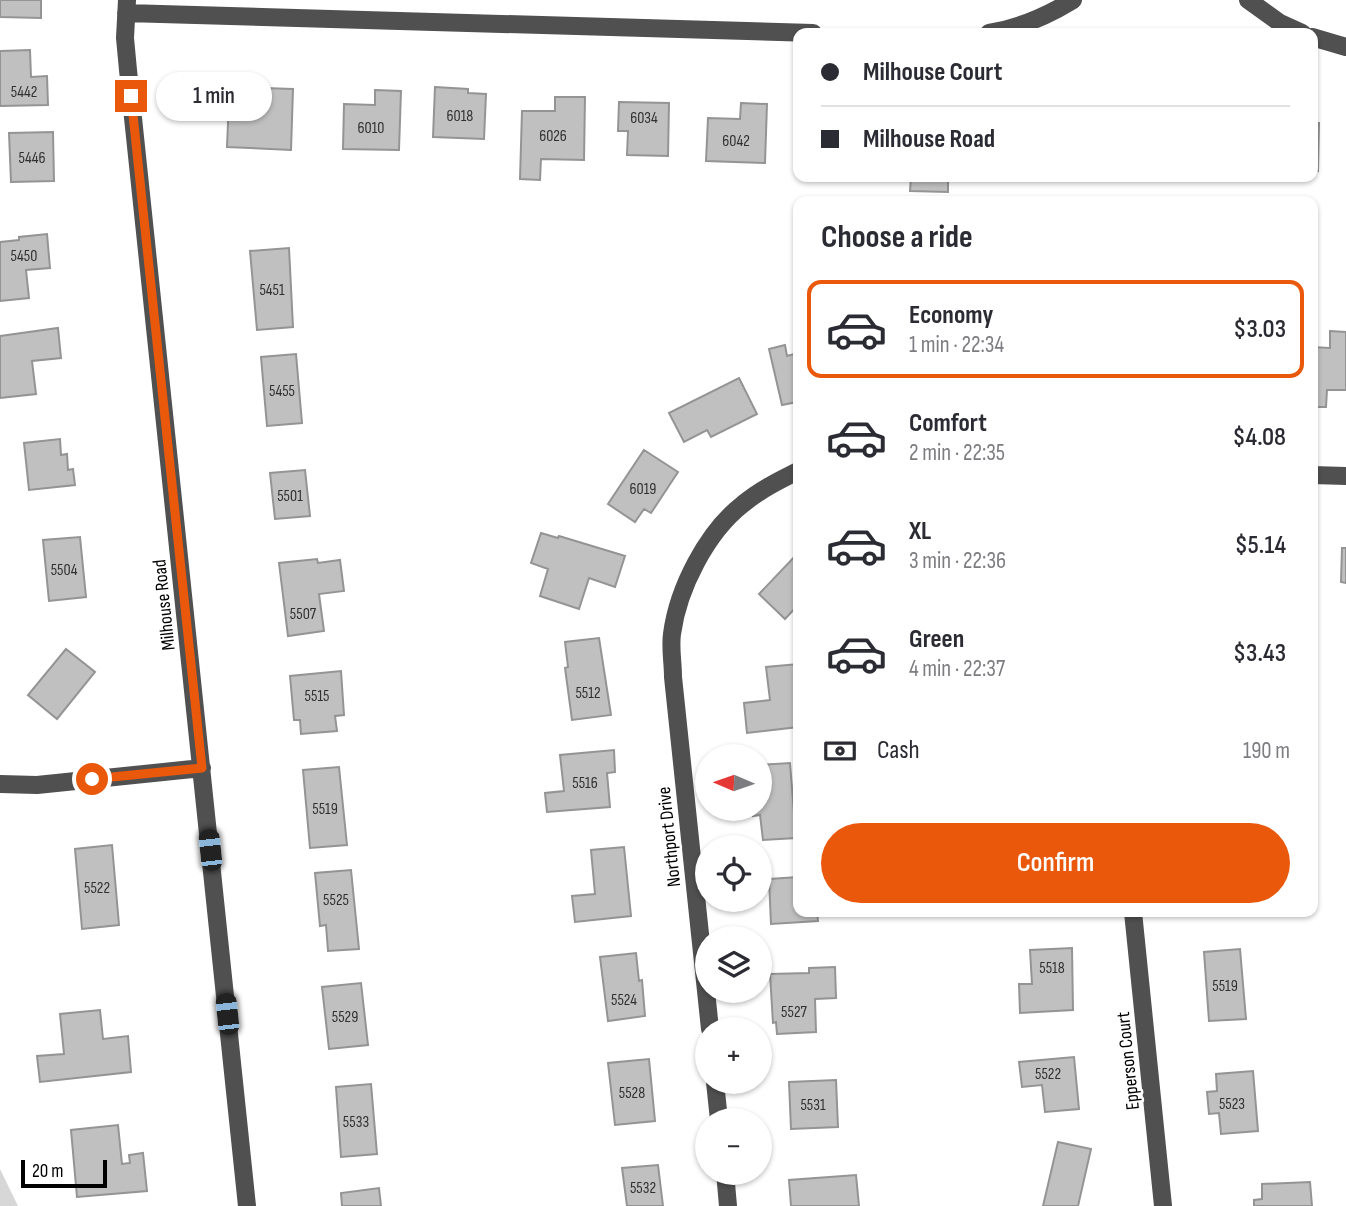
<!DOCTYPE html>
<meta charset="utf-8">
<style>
:root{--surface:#fff;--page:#f2f2f3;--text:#2b2b33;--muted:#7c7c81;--line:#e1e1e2;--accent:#ea580c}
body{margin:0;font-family:"Sofia Sans Condensed",sans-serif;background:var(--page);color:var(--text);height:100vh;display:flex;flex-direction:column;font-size:26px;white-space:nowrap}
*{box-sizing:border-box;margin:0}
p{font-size:23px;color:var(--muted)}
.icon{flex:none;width:38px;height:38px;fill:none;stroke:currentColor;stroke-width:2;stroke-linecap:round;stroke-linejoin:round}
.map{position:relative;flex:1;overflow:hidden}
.panel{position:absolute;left:793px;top:196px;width:525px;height:721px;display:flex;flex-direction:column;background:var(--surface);border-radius:14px;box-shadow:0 2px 5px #0004}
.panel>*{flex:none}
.top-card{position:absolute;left:793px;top:28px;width:525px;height:154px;border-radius:14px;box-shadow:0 2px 5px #0004;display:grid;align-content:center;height:154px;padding:0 28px;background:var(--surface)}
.needle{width:46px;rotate:272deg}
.buttons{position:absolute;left:695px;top:744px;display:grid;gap:14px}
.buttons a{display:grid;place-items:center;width:77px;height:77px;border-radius:50%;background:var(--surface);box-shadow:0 2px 5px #0004;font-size:35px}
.scale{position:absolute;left:21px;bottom:18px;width:86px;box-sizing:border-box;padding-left:7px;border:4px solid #000;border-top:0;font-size:19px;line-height:24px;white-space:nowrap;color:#000;-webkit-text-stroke:5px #fff;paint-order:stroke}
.end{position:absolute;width:32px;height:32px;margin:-16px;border:9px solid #ea580c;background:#fff;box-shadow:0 0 0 4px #fff}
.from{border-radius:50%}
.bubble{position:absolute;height:49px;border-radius:24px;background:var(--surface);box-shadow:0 2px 5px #0004;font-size:23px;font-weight:600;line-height:49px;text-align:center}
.car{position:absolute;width:21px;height:42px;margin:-21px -10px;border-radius:9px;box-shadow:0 0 5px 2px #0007;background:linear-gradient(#222 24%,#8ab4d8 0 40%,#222 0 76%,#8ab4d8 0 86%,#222 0)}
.top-card b{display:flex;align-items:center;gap:24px;height:66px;font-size:26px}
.top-card b+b{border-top:2px solid var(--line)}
.top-card i{width:18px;height:18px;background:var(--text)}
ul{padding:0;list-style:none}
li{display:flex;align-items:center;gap:21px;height:98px;margin:0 14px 10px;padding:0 14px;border:4px solid transparent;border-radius:14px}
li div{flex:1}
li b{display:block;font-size:26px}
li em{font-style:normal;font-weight:600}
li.active{border-color:var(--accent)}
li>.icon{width:63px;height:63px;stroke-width:1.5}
h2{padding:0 28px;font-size:32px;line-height:84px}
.pay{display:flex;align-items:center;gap:18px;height:77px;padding:0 28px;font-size:26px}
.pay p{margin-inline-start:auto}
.action{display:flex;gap:14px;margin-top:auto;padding:14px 28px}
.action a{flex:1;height:80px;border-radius:42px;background:var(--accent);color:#fff;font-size:28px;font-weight:600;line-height:80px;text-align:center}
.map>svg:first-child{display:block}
.green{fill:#d7d7d7}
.building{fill:#c0c0c0;stroke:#949494;stroke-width:2}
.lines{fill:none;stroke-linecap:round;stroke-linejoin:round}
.minor{stroke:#505050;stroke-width:18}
.route{stroke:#ea580c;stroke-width:9}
.labels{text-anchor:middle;stroke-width:5;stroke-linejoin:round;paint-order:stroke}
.number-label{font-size:16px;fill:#303030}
.street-label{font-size:19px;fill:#000;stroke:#fff}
</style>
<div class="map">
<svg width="1346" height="1206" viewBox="0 0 1346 1206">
<rect width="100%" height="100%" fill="#fff"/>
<!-- green -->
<path class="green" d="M0 1169 18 1206H0Z"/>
<!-- building -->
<path class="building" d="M0 0H41V18L0 17Z
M30 50 31 77 47 76 48 105 0 106V51Z
M435 87 468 89V93L486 94 484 139 433 137Z
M264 88 293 89 291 150 227 147 229 99 263 101Z
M375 90 401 91 399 150 343 149 344 104 375 105Z
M555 97H585L584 160 541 159 540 180 520 179 522 111H555Z
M619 102 669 103 668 156 627 155 628 131H618Z
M741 103 767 104 765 163 706 161 708 118 740 119Z
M1312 123H1319L1318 171 1312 170Z
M53 132 54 181 11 182 9 133Z
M911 177H948V192L910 191Z
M47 234 50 268 26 270 29 298 0 301V242L19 240V237Z
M289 248 293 327 257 330 250 251Z
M58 328 61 358 32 361 36 394 0 398V336Z
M1330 331 1346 332V390H1327L1326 407H1312V347L1330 348Z
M785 345 787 356 798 353V404L797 402 782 405 769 349Z
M296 354 302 423 267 426 261 357Z
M739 378 757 414 711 437 707 430 684 442 669 413Z
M60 439 61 455 67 454 68 470 73 469 75 485 29 490 24 443Z
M644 450 678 472 651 513 644 509 635 522 608 504Z
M305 470 310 516 275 519 270 473Z
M541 533 558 538 559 536 625 556 615 587 589 578 579 609 540 596 548 569 531 563Z
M80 537 86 597 49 601 43 540Z
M1342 548H1346V583L1341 582Z
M798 553V605L785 619 759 594Z
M317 559 318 563 340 560 344 591 319 594 324 631 288 636 279 563Z
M599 638 611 715 572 720 565 668 568 667 565 642Z
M66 649 95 672 57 719 28 695Z
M798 664V727L747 733 744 703 770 700 766 667Z
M341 671 344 715 335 716 337 731 301 734 300 720H294L290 676Z
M614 750 615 772 607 773 610 807 547 812 545 793 564 791 560 755Z
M790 763 796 838 763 840 760 815 753 816V808H760V765Z
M339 767 347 845 310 848 303 770Z
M112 845 119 925 82 929 75 849Z
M624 847 631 916 575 922 572 896 595 894 591 850Z
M351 870 359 949 328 951 326 925 320 926 315 873Z
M798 877V912H817L818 921 771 924 769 879Z
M1025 912H1062L1025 916Z
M1072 948 1073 1010 1020 1013 1019 984H1032L1030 950Z
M1240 949 1246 1019 1209 1021 1204 952Z
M636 953 639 981 642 980 645 1016 608 1021 600 957Z
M835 967 836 998 815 999 816 1032 777 1034 776 1022 773 1023 770 974 809 973V968Z
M361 983 368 1045 329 1049 322 987Z
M100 1010 103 1039 128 1036 131 1072 40 1082 37 1056 64 1054 60 1014Z
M1074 1057 1079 1109 1045 1112 1042 1085 1022 1087 1019 1062Z
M649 1059 655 1121 615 1125 608 1063Z
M1253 1071 1258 1131 1221 1134 1219 1113 1209 1114 1207 1092 1217 1091 1216 1074Z
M836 1080 838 1127 791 1129 789 1082Z
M371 1084 377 1154 341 1157 336 1087Z
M118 1125 122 1164 130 1163 129 1155 143 1153 147 1191 77 1197 71 1130Z
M1058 1142 1091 1149 1078 1206H1043Z
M658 1165 663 1206H627L622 1168Z
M856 1175 859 1206H791L789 1180Z
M1310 1182 1312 1206H1254V1200L1262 1199V1184Z
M379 1188 381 1206H342L341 1193Z"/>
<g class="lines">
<!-- minor -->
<path class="minor" d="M127 0 125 38 128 70 247 1206
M1248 0 1280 23 1302 33
M126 13 813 33
M989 33C1019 28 1047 16 1073 0
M1312 37 1346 47
M1312 475 1346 476
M0 784 37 785 202 768
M1133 912 1163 1206
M710 1029 673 677C673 662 670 648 672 634 678 588 707 532 743 504 760 490 778 481 798 471
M715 1082 719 1120
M725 1172 728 1206"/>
</g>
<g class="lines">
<!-- route -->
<path class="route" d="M92 779 202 768 131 96"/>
</g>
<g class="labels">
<!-- number labels -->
<g class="number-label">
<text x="24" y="97">5442</text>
<text x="460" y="121">6018</text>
<text x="644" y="123">6034</text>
<text x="371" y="133">6010</text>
<text x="553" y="141">6026</text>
<text x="736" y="146">6042</text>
<text x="32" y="163">5446</text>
<text x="24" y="261">5450</text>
<text x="272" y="295">5451</text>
<text x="282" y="396">5455</text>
<text x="643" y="494">6019</text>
<text x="290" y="501">5501</text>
<text x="64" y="575">5504</text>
<text x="303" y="619">5507</text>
<text x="588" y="698">5512</text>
<text x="317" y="701">5515</text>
<text x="585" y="788">5516</text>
<text x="325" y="814">5519</text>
<text x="97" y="893">5522</text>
<text x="336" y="905">5525</text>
<text x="1052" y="973">5518</text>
<text x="1225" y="991">5519</text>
<text x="624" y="1005">5524</text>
<text x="794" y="1017">5527</text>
<text x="345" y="1022">5529</text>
<text x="1048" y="1079">5522</text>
<text x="632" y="1098">5528</text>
<text x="1232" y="1109">5523</text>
<text x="813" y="1110">5531</text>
<text x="356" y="1127">5533</text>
<text x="643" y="1193">5532</text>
</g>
<!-- street labels -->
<g class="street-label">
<text transform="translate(163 605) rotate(-96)" y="7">Milhouse Road</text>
<text transform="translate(668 837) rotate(-96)" y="7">Northport Drive</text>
<text transform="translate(1127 1061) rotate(-96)" y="7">Epperson Court</text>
</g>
</g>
</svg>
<div class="buttons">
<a><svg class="needle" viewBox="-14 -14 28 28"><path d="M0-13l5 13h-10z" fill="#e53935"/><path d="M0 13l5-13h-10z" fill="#7c7c81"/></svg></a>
<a><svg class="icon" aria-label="locate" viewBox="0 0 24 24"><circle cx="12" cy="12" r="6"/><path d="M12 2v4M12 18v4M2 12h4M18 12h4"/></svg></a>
<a><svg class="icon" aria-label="layers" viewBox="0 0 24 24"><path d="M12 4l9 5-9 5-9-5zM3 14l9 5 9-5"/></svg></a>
<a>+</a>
<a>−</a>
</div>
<div class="scale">20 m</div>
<i class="end from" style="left:92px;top:779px"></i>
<i class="end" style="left:131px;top:96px"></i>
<div class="bubble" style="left:156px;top:72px;width:116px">1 min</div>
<i class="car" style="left:210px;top:850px;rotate:354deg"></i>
<i class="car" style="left:227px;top:1014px;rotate:354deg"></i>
<div class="top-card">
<b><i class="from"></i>Milhouse Court</b>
<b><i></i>Milhouse Road</b>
</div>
<section class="panel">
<h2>Choose a ride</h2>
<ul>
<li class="active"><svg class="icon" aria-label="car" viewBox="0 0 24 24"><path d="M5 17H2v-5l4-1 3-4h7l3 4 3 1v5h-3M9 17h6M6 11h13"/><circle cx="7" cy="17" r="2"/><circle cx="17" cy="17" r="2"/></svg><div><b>Economy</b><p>1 min · 22:34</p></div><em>$3.03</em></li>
<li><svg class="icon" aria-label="car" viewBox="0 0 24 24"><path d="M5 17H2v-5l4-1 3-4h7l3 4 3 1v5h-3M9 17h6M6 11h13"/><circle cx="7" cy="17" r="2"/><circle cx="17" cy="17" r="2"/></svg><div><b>Comfort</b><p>2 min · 22:35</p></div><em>$4.08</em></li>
<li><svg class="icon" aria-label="car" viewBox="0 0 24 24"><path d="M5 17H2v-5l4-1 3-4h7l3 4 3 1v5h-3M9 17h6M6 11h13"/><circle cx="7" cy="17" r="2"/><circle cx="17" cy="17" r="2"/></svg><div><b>XL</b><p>3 min · 22:36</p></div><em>$5.14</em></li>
<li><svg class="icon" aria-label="car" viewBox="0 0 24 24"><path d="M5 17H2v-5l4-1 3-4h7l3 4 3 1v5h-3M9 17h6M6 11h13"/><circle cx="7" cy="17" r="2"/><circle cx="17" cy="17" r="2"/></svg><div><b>Green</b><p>4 min · 22:37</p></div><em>$3.43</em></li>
</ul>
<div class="pay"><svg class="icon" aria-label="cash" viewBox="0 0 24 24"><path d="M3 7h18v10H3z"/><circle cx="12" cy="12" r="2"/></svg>Cash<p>190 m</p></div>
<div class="action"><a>Confirm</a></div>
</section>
</div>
